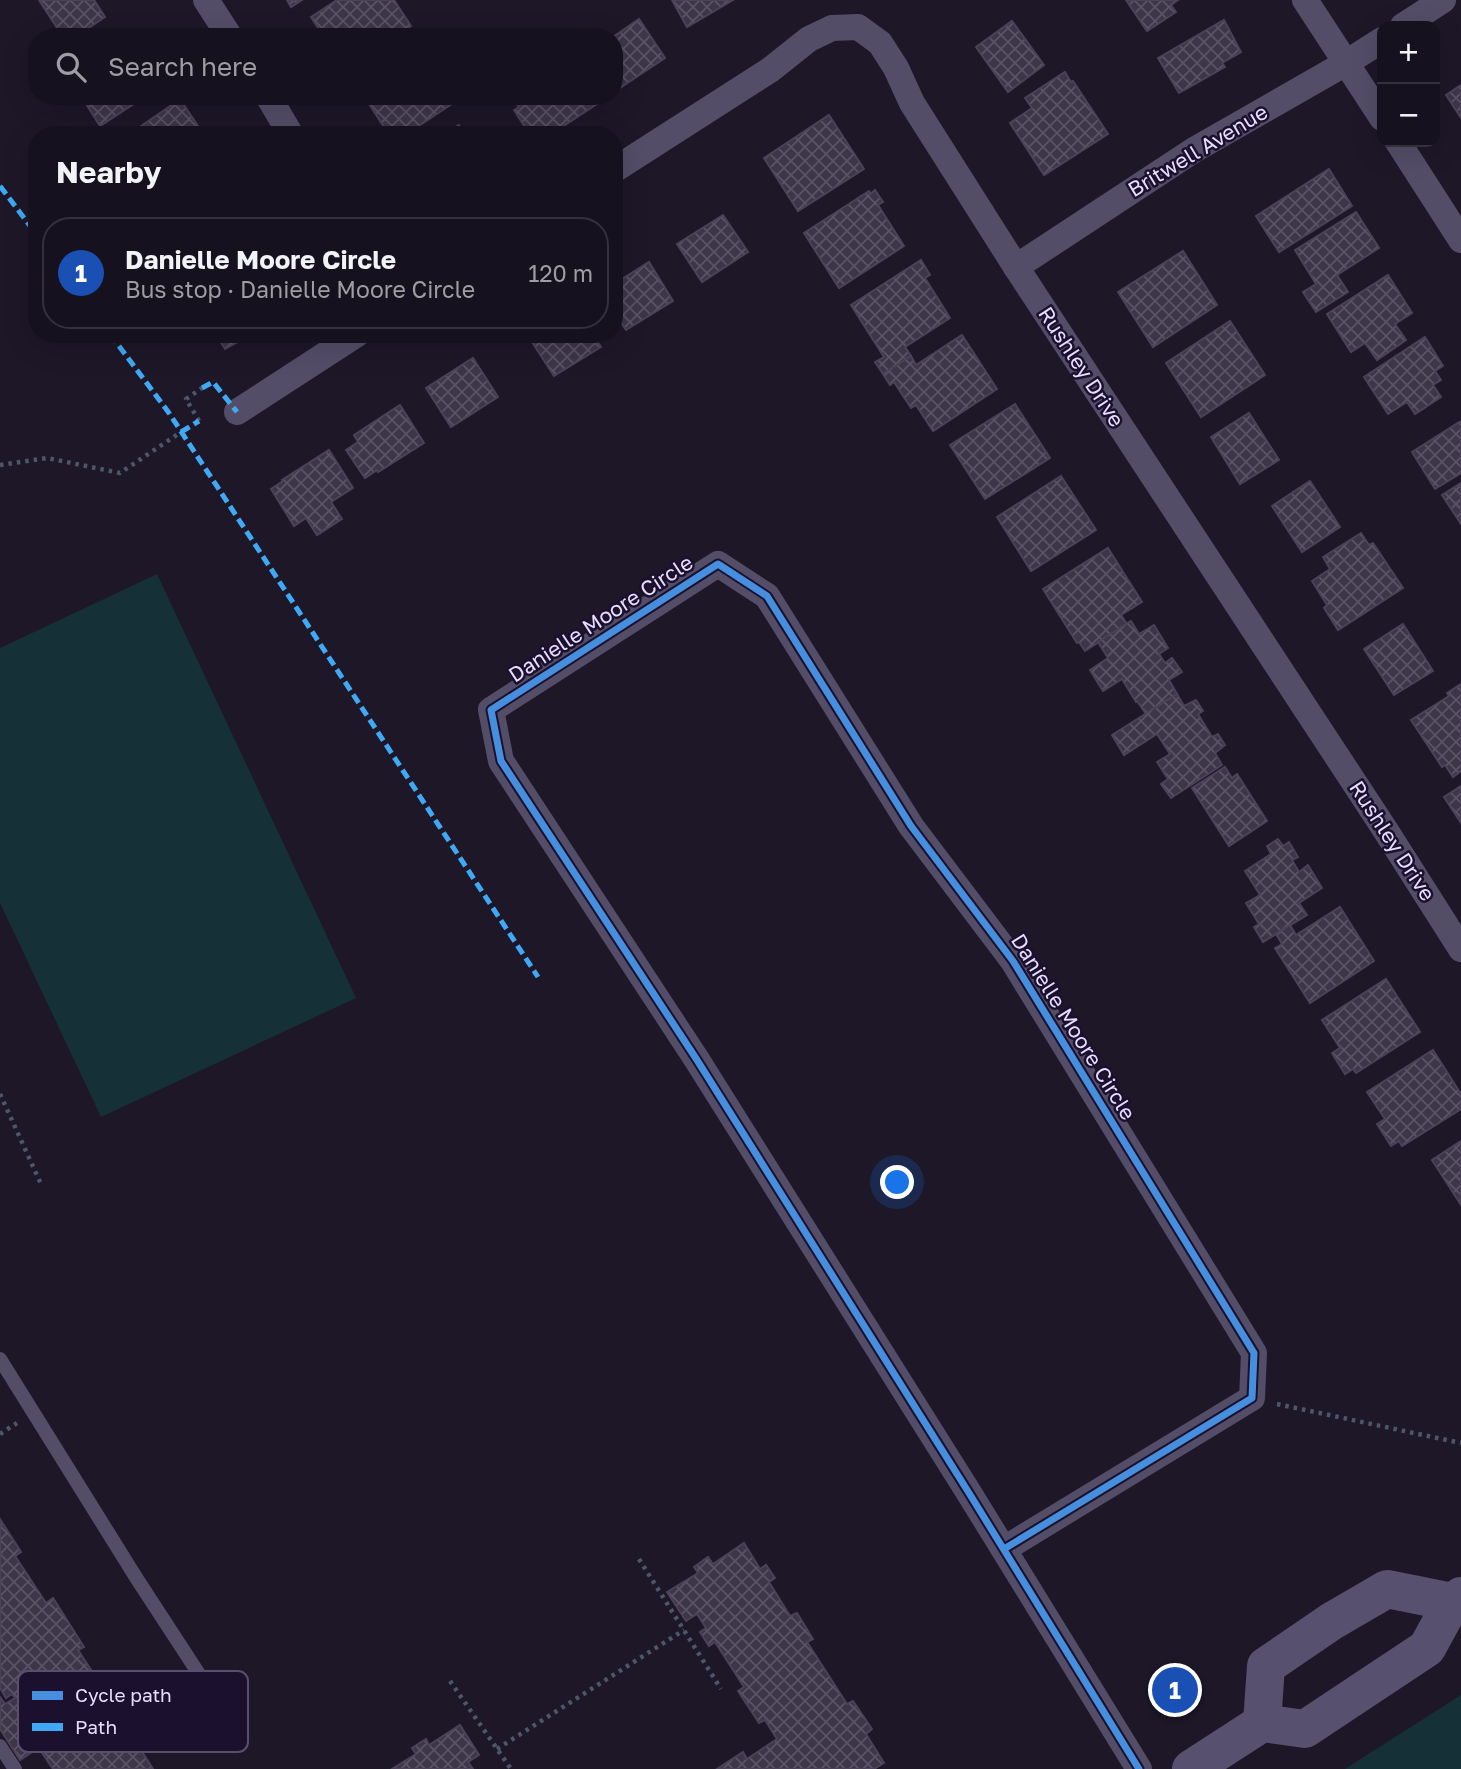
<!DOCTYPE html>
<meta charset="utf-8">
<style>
:root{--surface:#16111e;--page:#1f1a27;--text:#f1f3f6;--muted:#9e9da4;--line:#35313c;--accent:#a098b4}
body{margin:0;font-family:"Golos Text",sans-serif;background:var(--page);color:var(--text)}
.controls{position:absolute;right:21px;top:21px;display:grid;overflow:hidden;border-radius:14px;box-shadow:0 7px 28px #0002}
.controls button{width:63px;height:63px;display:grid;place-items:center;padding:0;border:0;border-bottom:2px solid var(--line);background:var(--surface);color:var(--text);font:35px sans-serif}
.you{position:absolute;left:898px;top:1183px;width:24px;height:24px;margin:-18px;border:5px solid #fff;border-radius:50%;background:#1a73e8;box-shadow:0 0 0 10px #1a73e833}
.badge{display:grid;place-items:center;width:46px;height:46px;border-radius:50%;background:var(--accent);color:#fff;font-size:23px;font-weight:700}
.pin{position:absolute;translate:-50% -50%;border:4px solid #fff;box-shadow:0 2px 7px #0006}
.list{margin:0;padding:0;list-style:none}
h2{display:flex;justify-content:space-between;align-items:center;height:91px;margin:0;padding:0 28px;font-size:30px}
h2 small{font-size:23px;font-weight:400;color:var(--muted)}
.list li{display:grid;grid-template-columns:46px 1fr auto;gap:21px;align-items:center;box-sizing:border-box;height:112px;margin:0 14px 14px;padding:0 14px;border:2px solid var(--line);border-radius:28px}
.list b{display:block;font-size:26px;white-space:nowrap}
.list p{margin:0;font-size:23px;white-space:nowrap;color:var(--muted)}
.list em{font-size:23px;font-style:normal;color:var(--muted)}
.icon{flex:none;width:38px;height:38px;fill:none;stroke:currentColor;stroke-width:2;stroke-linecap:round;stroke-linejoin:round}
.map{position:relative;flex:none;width:1461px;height:1769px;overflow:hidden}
.search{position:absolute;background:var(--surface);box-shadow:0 7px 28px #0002;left:28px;top:28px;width:595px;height:77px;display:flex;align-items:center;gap:18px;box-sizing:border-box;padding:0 24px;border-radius:28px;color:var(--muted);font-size:26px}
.panel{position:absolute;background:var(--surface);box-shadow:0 7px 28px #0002;left:28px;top:126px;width:595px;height:217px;border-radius:28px}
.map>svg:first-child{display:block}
.green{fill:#153036}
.building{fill:url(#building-cross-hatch);stroke:#4b425a;stroke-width:2}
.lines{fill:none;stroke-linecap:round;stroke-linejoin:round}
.path{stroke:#4d5769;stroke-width:4.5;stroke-dasharray:3.5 5;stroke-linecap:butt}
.lane{stroke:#534d68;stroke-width:14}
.street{stroke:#534d68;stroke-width:26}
.secondary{stroke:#57506e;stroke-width:38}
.quiet{stroke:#3fa9f5;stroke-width:5;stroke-dasharray:10 5;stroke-linecap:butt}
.cycleway-casing{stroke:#1b112e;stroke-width:11}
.cycleway{stroke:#468fdf;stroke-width:7}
.labels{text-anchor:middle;stroke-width:5;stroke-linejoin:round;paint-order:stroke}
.street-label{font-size:21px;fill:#e7deff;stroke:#1b112e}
.key{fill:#1b112e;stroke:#584e6d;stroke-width:2}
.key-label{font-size:19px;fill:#e7deff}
</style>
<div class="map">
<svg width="1461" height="1769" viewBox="0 0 1461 1769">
<defs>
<pattern id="building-cross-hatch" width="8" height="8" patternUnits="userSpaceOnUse" patternTransform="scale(1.75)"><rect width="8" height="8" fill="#3d3649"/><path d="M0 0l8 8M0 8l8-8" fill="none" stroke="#595364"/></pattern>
</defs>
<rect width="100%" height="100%" fill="#1d1728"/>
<g class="green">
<path d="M157,574L356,998L101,1117L0,903V648Z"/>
<path d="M1461,1695V1769H1345Z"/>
</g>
<g class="building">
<path d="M39,0H94L105,17L75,37H63Z"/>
<path d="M287,0H302L291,7Z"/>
<path d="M337,0H394L411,26L395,37H324L311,17Z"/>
<path d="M672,0H733L687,27Z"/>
<path d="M1126,0H1178L1171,5L1176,12L1147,31Z"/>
<path d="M639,19L665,58L614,92L613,37Z"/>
<path d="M1224,20L1241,52L1222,63L1225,67L1179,93L1158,58Z"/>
<path d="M1012,21L1044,65L1008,92L976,47Z"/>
<path d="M1065,72L1071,82L1073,81L1108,134L1044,175L1010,123L1032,108L1025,98Z"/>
<path d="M1461,85V118L1446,95Z"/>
<path d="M81,96H146L100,126Z"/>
<path d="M364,96H456L458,100L405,135H389Z"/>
<path d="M511,96H609L550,135H530L514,110L519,107Z"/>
<path d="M176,102L177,105L182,102L198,126L194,129L198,135H128Z"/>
<path d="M829,115L864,169L798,211L764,158Z"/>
<path d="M459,125L465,135H443Z"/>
<path d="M1329,169L1352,206L1279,252L1256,216Z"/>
<path d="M875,190L883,202L878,205L904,246L839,288L804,233L869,191L870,194Z"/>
<path d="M1356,212L1379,248L1337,275L1348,292L1316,312L1303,292L1316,284L1295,250Z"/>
<path d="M723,215L748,252L702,282L677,244Z"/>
<path d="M1183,251L1217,305L1153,347L1118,292Z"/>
<path d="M921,260L930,275L925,278L950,318L905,347L911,356L883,374L875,362L884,357L851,305Z"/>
<path d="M649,262L673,301L626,330L614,312V284Z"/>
<path d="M1388,275L1412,313L1395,324L1406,340L1377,360L1365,343L1351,352L1327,314Z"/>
<path d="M1230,321L1265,375L1201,417L1166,363Z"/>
<path d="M216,334H252L225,349Z"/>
<path d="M536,334H592L601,347L554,376L530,339Z"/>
<path d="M962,335L997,389L933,431L916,405L911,408L894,382L890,385L883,374L911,356L916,365Z"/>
<path d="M1425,337L1443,366L1435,371L1441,380L1433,385L1441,397L1415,414L1407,402L1388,414L1364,377Z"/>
<path d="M473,358L498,397L451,427L426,388Z"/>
<path d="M1015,404L1050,458L985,499L950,445Z"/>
<path d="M400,405L424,443L378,472L377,470L365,478L346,450L358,442L354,435Z"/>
<path d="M1249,413L1279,460L1240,484L1211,437Z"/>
<path d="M1461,421V473L1435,489L1412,452Z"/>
<path d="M329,450L353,488L331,502L342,519L317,535L306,518L294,526L271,489L283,481L282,480Z"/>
<path d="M1061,476L1096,530L1031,571L997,517Z"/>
<path d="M1310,481L1340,527L1302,552L1272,506Z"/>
<path d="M1461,483V524L1442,495Z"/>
<path d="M1361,533L1369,545L1373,543L1403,588L1338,630L1324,608L1327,605L1312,581L1330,569L1323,557Z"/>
<path d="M1108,548L1142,602L1121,615L1127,624L1085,651L1079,642L1077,643L1043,589Z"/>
<path d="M1131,621L1139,634L1154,625L1168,648L1159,654L1165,663L1172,658L1182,672L1169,680L1177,694L1146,714L1137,701L1136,702L1122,679L1103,691L1090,670L1108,658L1098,642Z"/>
<path d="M1403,624L1433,671L1394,695L1364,649Z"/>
<path d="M1461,684V771L1453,777L1445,765L1442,767L1411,720L1449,696L1447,693Z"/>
<path d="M1177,694L1184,706L1196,700L1203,711L1198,714L1212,737L1218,734L1225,745L1215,753L1222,765L1171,798L1161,784L1168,779L1157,762L1170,754L1157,734L1124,755L1112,735Z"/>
<path d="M1225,767L1232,778L1237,774L1267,821L1229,846L1192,788Z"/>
<path d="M1461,786V823L1444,797Z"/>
<path d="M1278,839L1283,846L1289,842L1298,857L1292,860L1299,872L1308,865L1322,888L1299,903L1307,915L1263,942L1254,927L1259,924L1246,903L1260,895L1245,871L1271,854L1267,846Z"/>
<path d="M1340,907L1374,961L1310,1003L1275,948L1282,944L1276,934L1290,925L1296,935Z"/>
<path d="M1386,979L1420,1032L1356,1073L1353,1069L1345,1074L1332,1053L1340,1048L1322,1020Z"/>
<path d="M1433,1050L1461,1094V1109L1402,1146L1399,1141L1391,1146L1377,1124L1385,1119L1367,1092Z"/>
<path d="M1461,1141V1205L1432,1160Z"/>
<path d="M0,1519L21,1552L15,1556L46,1603L53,1598L84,1647L78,1650L109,1697L114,1694L146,1743L139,1747L153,1769H53L36,1744L42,1740L40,1737L30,1744L35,1750L20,1760L0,1729V1697L5,1704L15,1698L12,1694L6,1698L0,1688Z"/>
<path d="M744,1543L760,1569L766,1565L775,1578L769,1582L790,1616L797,1613L813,1639L807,1642L847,1704L853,1701L872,1729L866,1734L884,1763L874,1769H717L743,1752L747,1759L777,1739L765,1720L759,1723L738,1691L744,1687L715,1642L709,1646L700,1632L706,1628L697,1614L686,1621L667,1592L698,1573L694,1567L708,1557L713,1564Z"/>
<path d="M460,1725L479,1755L468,1762L473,1769H392L416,1754L412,1748L426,1739L429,1745Z"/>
</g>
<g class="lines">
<g class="path">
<path d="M199,421L186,399L202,388"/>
<path d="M0,465L47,458L120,473L181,432"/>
<path d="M0,1094L41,1184"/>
<path d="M1277,1404L1461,1443"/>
<path d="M0,1434L17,1423"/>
<path d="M639,1559L721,1689"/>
<path d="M450,1681L511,1769"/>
<path d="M497,1749L684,1630"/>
</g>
<g class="lane">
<path d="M0,1359L137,1579L199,1674"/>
<path d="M0,1746L15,1769"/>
</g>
<g class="street">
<path d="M206,0L230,37"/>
<path d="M1305,0L1382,118"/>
<path d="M1403,26L1443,0"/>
<path d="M268,96L291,135"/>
<path d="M1398,142L1461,240"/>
<path d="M614,170L770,70L809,39L832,28L858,27L880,43L896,68L912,103L1016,267L1386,831L1461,949"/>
<path d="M1016,267L1194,150L1346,63L1382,40"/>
<path d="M237,412L357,334"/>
<path d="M1004,1549L1252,1398L1254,1353L1013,961L911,826L767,596L718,564L491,710L501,761L697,1060L969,1493L1139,1769"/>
</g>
<g class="secondary">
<path d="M1262,1723L1266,1666L1332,1621L1387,1589L1452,1602"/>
<path d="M1191,1769L1262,1723L1305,1729L1427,1648L1452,1602L1461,1596"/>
</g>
<g class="quiet">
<path d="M0,186L37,235"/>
<path d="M110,334L169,413L538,977"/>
<path d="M202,388L213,382L237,412"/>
<path d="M181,432L199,421"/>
</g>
<defs>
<path id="cycleway" d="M1004,1549L1252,1398L1254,1353L1013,961L911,826L767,596L718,564L491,710L501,761L697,1060L969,1493L1139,1769"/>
</defs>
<use href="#cycleway" class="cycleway-casing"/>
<use href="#cycleway" class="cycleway"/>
</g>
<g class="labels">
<g class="street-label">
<text transform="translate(1198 151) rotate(-31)" y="7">Britwell Avenue</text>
<text transform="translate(1081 367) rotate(57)" y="7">Rushley Drive</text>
<text transform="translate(601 619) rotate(-33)" y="7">Danielle Moore Circle</text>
<text transform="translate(1392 841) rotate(57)" y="7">Rushley Drive</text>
<text transform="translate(1073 1027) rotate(58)" y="7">Danielle Moore Circle</text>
</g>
</g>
<rect x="18" y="1671" width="230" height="81" rx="10" class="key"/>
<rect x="32" y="1691" width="31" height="9" fill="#468fdf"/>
<rect x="32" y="1723" width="31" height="8" fill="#3fa9f5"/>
<g class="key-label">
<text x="75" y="1702">Cycle path</text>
<text x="75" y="1734">Path</text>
</g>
</svg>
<div class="controls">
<button>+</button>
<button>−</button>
</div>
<div class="you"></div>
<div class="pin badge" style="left:1175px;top:1690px;background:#1a4fb4">1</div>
<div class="search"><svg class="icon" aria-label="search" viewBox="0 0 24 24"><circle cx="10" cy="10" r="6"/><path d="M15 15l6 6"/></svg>Search here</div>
<section class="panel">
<h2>Nearby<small></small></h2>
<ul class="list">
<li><span class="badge" style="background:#1a4fb4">1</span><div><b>Danielle Moore Circle</b><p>Bus stop · Danielle Moore Circle</p></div><em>120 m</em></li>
</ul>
</section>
</div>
